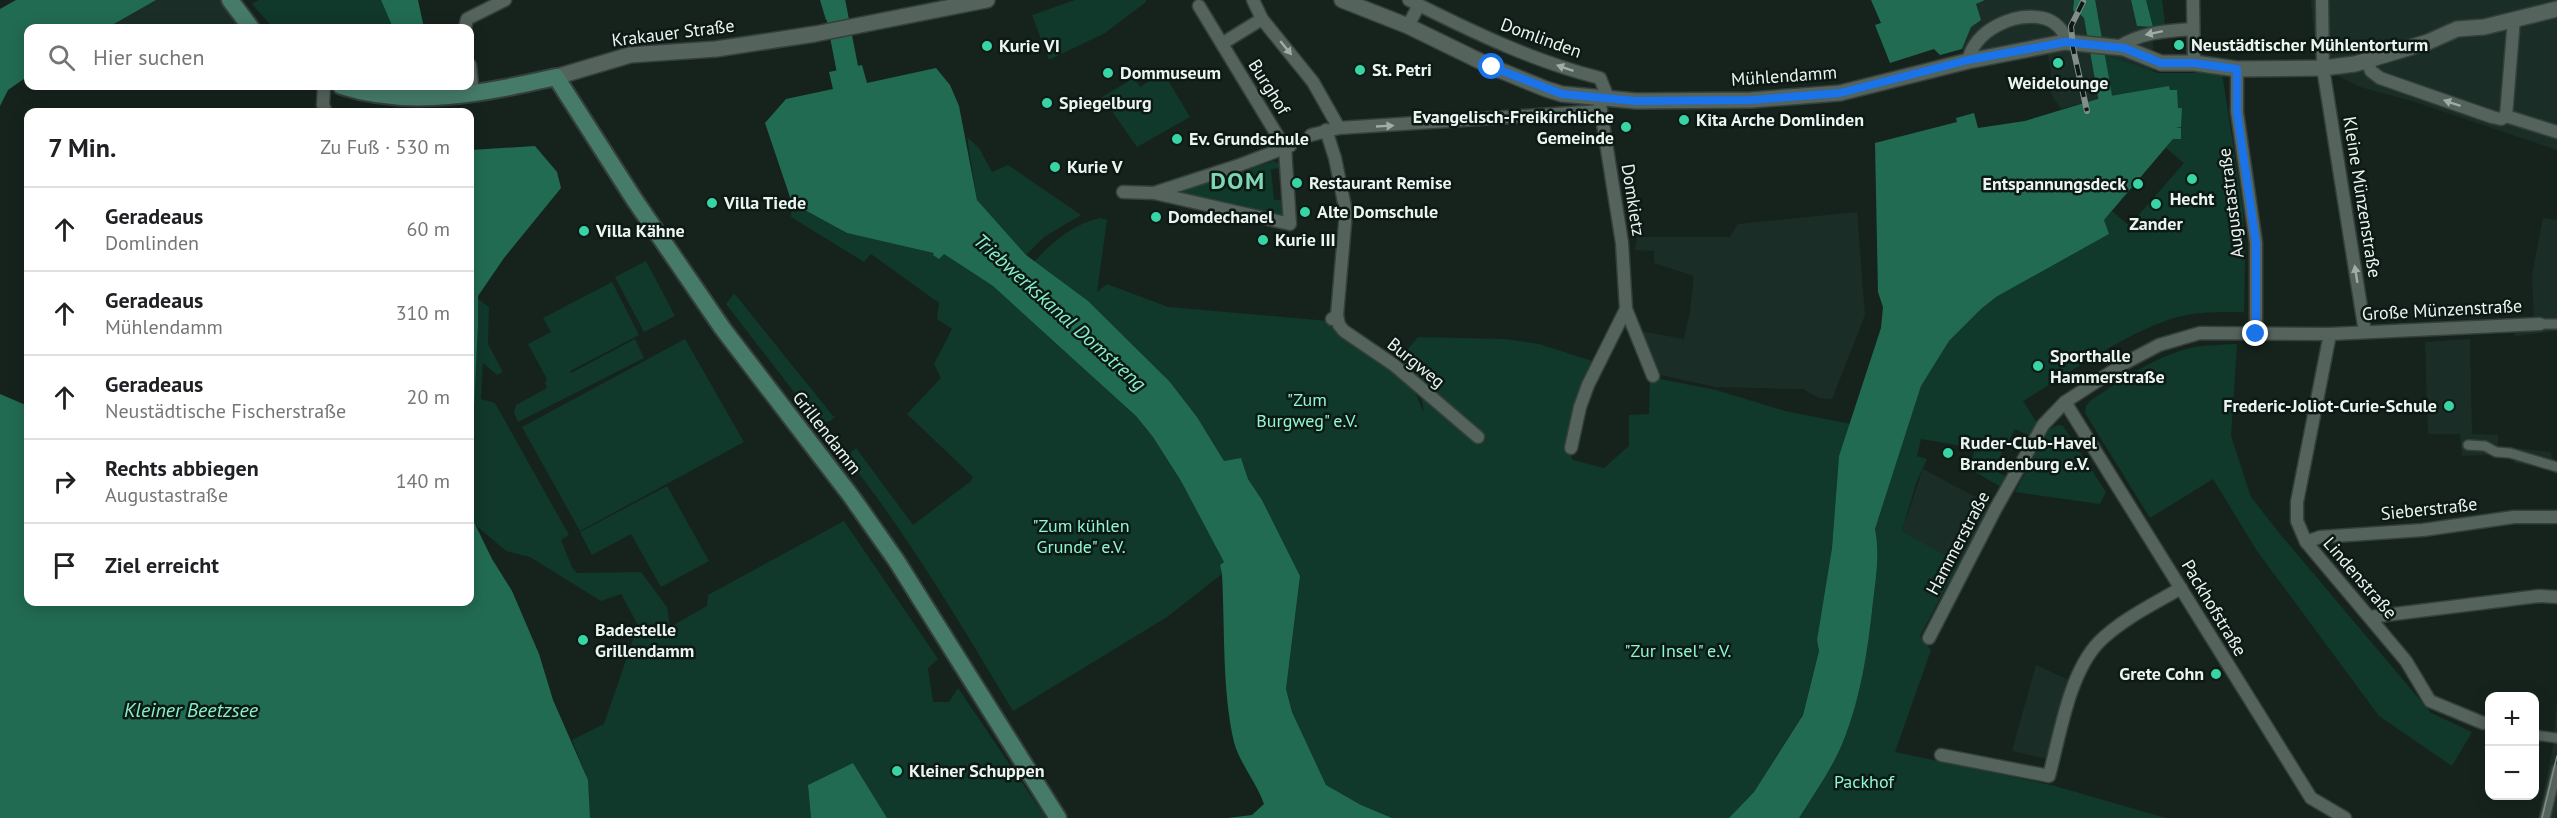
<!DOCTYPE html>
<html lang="de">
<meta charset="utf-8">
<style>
:root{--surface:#fff;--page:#f2f2f2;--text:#202124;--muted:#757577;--line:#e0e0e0}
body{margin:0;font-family:"PT Sans",sans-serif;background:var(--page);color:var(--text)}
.controls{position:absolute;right:18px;bottom:18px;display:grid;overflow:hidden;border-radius:12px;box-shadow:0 3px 15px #0003}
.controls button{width:54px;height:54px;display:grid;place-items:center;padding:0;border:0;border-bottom:2px solid var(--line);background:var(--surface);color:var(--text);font:30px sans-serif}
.stop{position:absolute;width:18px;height:18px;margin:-14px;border:4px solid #1a73e8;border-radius:50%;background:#fff}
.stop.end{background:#1a73e8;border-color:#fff;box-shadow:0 2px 6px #0008}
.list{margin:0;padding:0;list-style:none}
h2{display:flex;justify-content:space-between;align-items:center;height:78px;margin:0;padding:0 24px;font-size:26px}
h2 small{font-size:20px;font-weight:400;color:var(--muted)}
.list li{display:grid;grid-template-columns:39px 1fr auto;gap:18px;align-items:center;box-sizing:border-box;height:84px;padding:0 24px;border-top:2px solid var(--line)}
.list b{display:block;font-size:22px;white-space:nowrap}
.list p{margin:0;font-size:20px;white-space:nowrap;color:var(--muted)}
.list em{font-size:20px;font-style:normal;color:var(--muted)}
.icon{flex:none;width:33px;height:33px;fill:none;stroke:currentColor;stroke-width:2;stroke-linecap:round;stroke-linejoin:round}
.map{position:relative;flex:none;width:2557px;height:818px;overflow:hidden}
.search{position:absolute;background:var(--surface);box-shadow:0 3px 15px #0003;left:24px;top:24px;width:450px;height:66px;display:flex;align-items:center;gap:15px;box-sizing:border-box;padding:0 21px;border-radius:12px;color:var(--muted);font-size:22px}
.panel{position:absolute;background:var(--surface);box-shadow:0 3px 15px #0003;left:24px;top:108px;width:450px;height:498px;border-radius:12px}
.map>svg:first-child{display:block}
.built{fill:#1a2e27}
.green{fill:#10382b}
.water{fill:#226b53}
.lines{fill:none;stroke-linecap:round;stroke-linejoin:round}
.canal{stroke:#226b53;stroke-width:14}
.river{stroke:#226b53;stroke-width:22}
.pedestrian-casing{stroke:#353f3b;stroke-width:12}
.minor-casing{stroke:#353f3b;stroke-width:15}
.tertiary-casing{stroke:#353f3b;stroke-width:18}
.secondary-casing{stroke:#353f3b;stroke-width:20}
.pedestrian{stroke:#54635c;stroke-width:9}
.minor{stroke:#54635c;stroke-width:12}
.tertiary{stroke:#54635c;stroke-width:15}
.secondary{stroke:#467b6a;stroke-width:16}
.tram{stroke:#838e89;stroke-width:1.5}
.rail-casing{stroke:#838e89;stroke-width:6}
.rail{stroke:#0c1914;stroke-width:4;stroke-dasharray:11;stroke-linecap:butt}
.oneway{fill:#a0aca6}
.route{stroke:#1a73e8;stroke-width:8}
.poi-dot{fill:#39d4a5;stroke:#0c1914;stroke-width:2}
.labels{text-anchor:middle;stroke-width:5;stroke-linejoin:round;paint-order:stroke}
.street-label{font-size:18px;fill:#ecf4f0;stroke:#0c1914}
.poi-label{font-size:18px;font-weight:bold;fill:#ecf4f0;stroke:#0c1914;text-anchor:start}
.park-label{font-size:18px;fill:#90f7d0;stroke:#0c1914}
.water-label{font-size:20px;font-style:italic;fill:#88f0c9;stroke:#0c1914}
.district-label{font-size:24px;font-weight:bold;letter-spacing:1.5px;fill:#7dd7b5;stroke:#0c1914}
</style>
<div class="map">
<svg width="2557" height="818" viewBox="0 0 2557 818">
<rect width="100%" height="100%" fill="#16231d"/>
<g class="built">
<path d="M156,0H219L240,24L232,28H107Z"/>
<path d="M1985,0H2074L2073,10L2077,14L2078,12L2081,13L2089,24L2099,20L2094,0H2131L2137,26L2153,27V89L2104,97L2061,109L2051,94V71L2046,44L1968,61L1962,49L1971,27L1975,4Z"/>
<path d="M2311,0H2557V150L2412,101L2360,87L2323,68L2311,50L2315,46Z"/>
<path d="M1857,212L1865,315L1832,399L1819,398L1803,389L1716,387L1661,375L1640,331L1684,339L1690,312L1694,276L1654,263V251L1635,250L1637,237H1730L1738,224Z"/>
<path d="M2543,218L2557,220V331L2515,336L2513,325L2534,324L2532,275Z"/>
<path d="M2470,339L2472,434L2498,435V446L2551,452L2552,458L2557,461L2556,475L2553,469L2514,463V459L2488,455L2462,456L2460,434H2428L2425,342Z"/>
<path d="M1923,469L1996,508L1965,567L1902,531Z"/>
<path d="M2036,665L2069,680L2047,759L2012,751Z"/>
<path d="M2557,702V812L2555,818H2538L2553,747Z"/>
</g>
<g class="green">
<path d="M259,0H381L393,28H273L252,4Z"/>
<path d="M1075,0H1146V2L1105,33L1049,60L1032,15Z"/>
<path d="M2146,0H2162L2165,24L2153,27Z"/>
<path d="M2105,55L2158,73H2222L2243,209L2245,256L2244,312C2221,312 2197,311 2174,318C2124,334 2069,373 2023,401L2037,423L2030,436L2015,429L1993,470L2007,477L2001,487L1970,469L1975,448L1921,439L1917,456L1927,459L1916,483L1902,531L1959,563L1920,636L1931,650L1895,752L2055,786L2166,818H1799C1814,794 1832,769 1843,742C1861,698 1868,649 1873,603C1876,578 1880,554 1875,529L1921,386L1949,341L1981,309L1996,297L2109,234L2104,220L2112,211L2129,226L2184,163L2166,148L2173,139H2181L2174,127H2181V108H2178L2169,87L2110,96Z"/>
<path d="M1163,72L1190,117L1137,147L1102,97L1134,78L1140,87Z"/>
<path d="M967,137L979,148L992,172L1008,165L1081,215L1044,237L1026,255L977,200Z"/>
<path d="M1274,161L1280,164L1282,168L1271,169L1274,200H1284L1285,216L1282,219L1248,211L1249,207L1236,204L1234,209L1204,202V198L1191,195L1190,199L1182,194L1184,190Z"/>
<path d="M792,203L847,233L944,254L993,286L1093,375L1136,416L1153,437L1181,481L1224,562L1220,565L1222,574L1167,617L1013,711C961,625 909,536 846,457L856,448L913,525L971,481L973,477L907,414L941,378L934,364L952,329L937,319L939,303L871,254L864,262L791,217Z"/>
<path d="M1100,218L1107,220L1097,292L1107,284L1168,307L1329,321C1351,346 1395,363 1412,386C1417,394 1419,404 1424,412L1418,381L1396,363L1418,337L1505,339L1539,344L1592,361L1573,405L1566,446L1573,460L1604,468L1629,446V415L1649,414L1650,377L1716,390L1785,411L1851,424L1839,456L1832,548L1817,640L1819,651L1803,714L1754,792L1729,818H1392L1361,805L1326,785L1292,712L1286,689L1300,576L1262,500L1248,479L1241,458L1224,461L1197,417L1170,382L1034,262C1052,242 1073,224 1100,218Z"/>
<path d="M646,261L675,316L644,332L615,277Z"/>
<path d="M612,282L639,335L570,371L571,373L635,339L644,358L518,422L514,413L516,405L547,388L545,383L547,379L528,344L551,332L543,318Z"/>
<path d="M734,293L833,416H836L830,421L818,423L726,304Z"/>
<path d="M477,298L489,307L488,344L503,372L497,375L483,363L481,399L495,403L569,535L561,540L572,567L577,573L641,572L667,607L670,627L707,606L708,595L844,521L938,659L928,668L933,702H949L958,688L1046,818H887L853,763L808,785L811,818H590L588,780L572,740L604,724L638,625L621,594L601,601L530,557L506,551L473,523L470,514V492L478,325Z"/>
<path d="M685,339L744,442L580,531L522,427Z"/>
<path d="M2237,344L2231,436L2251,497L2280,534L2431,713L2472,732L2452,766L2379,716L2257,551L2213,479L2150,518L2085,413L2086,406L2090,401C2123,379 2155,356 2194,347C2208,345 2223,345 2237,344Z"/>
<path d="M2058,425L2063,426L2106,492L2100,504L2015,492L2048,430Z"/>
<path d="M667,486L709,561L661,587L631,534L592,555L580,532Z"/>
</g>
<g class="water">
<path d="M16,0H156L107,28H28V76L8,90L0,106V9Z"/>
<path d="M381,0H418L424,28H393Z"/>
<path d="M820,0H843L845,17L826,20Z"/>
<path d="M1871,0H1985L1976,4L1981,20L1971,27L1962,49L1940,55L1934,49L1890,63L1875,25L1881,23Z"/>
<path d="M2074,0H2094L2100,30L2088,29L2086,25L2089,23L2078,12L2077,15L2073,10Z"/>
<path d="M2131,0H2146L2153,27L2137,26Z"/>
<path d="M862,65L867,83L936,68L950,85L959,106L977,200L1026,255L1088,301L1170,382L1197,417L1224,461L1241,458L1248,479L1262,500L1300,576L1286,689L1292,712L1326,785L1361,805L1392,818H1228L1252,815L1264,804C1257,783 1239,762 1234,742C1222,690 1225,628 1222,574L1220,565L1224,562L1181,481L1153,437L1136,416L993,286L944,254L939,259L933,255L934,253L847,233L792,203L765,123L786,99L833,89L829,72Z"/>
<path d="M2169,86L2170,90H2177L2178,108H2182L2181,127L2175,128H2181V139H2173L2104,220L2109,234L1996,297L1981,309L1949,341L1921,386L1875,529C1880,554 1876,577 1873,602C1868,649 1861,698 1843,742C1832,769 1814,794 1799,818H1729L1754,792L1803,715L1819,651L1817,640L1832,548L1839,456L1881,328L1883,307L1878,292L1875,143L1957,122L1956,118L1974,113L1978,128L2025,121L2104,97Z"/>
<path d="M535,146L557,172L561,188L504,258L478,296V325L470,492V150Z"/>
<path d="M0,394L28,406V602H470V514L492,559L512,591L539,654L553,700L588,780L590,818H0Z"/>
<path d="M853,763L887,818H811L808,785Z"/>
</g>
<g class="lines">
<path class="canal" d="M2088,0L2108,113"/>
<path class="river" d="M834,0L853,98"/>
<defs>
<g id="pedestrian">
<path d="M2540,324H2557"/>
<path d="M2468,445L2485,446L2496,452L2510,453L2557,467"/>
<path d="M2534,735L2557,738"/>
<path d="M2545,818L2557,769"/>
</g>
<g id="minor">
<path d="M1253,0L1262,19L1313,82L1339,128"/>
<path d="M2193,0L2194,63"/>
<path d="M2322,0L2323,68L2365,332"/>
<path d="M1419,5C1477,34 1536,62 1600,78L1608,98"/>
<path d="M1408,26L1419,5L1409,0"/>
<path d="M465,28L467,19L505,0"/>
<path d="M1223,43L1262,19"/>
<path d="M2118,47C2142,32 2166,31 2193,29"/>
<path d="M1968,61C1975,30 2013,12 2043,18C2057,21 2063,32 2070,43"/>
<path d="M2367,61L2371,71L2380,78L2492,117L2501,119L2506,116L2557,132"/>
<path d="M470,65L473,94"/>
<path d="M2237,69V112L2256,243V334"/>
<path d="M324,86L323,105L326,112"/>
<path d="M1600,105L1622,243L1626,309L1653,376"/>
<path d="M2506,116L2514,19"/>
<path d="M1326,130L1335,158L1346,212L1337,315L1332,319"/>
<path d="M1311,135L1339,128L1601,111"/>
<path d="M1123,192L1154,193L1237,166L1290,146"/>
<path d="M1154,193L1290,224L1285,148L1199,6"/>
<path d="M1337,315L1339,325L1344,331L1394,365L1478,437"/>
<path d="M2330,334L2297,502V521L2306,542L2406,661L2430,701L2483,723"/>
<path d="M2065,402L2311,798L2345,818"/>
<path d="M1571,448L1580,407L1588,385L1626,309"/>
<path d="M2306,542L2320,537L2423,530L2514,517H2557"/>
<path d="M2370,617L2539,596L2557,597"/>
<path d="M1929,638L1996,508L2043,425L2065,402L2125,363L2159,345L2200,333L2330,334L2540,324"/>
<path d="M1941,755L2049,776C2060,735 2069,673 2099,642C2122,619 2154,604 2181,588"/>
</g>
<g id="tertiary">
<path d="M1342,0L1408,26L1492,67L1546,89L1562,94L1636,101L1751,100L1840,93L1968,61L2065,42L2124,48L2161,63H2194L2237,69L2323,68L2355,64L2428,42L2457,29L2484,27L2557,9"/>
<path d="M556,77L630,55L716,49L815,34L987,0"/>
</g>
<g id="secondary">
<path d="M230,0L251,28"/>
<path d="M341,86C412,109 484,93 556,77L634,199L723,329L851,496L896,560L1058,818"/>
</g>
</defs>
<use href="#pedestrian" class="pedestrian-casing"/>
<use href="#minor" class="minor-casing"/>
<use href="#tertiary" class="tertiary-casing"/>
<use href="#secondary" class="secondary-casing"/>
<use href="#pedestrian" class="pedestrian"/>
<use href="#minor" class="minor"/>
<use href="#tertiary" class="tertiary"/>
<use href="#secondary" class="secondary"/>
<path class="tram" d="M2542,818L2557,756"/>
<defs>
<path id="rail" d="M2083,2L2071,26L2073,48L2087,111"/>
</defs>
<use href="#rail" class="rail-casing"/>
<use href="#rail" class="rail"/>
</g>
<defs><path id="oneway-solid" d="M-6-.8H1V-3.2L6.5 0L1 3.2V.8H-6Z" transform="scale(1.5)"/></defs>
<g class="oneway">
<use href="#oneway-solid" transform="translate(2154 33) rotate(168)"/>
<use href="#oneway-solid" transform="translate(1286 48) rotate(51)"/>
<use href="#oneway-solid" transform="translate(1565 68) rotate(-161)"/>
<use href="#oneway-solid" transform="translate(2452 103) rotate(-161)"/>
<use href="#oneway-solid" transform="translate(1385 126) rotate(-3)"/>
<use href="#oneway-solid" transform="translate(2356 274) rotate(-99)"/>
</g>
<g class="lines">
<path class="route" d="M1492,67L1562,94L1636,101L1751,100L1840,93L1968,60L2066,42L2124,48L2161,63H2194L2237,69V112L2256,243V334"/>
</g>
<g class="poi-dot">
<circle cx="2179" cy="45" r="6"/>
<circle cx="987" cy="46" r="6"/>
<circle cx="2058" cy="63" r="6"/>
<circle cx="1360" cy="70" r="6"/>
<circle cx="1108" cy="73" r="6"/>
<circle cx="1047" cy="103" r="6"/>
<circle cx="1684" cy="120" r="6"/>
<circle cx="1626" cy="127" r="6"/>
<circle cx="1177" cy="139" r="6"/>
<circle cx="1055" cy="167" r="6"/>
<circle cx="2192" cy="179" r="6"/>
<circle cx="1297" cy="183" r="6"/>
<circle cx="2138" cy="184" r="6"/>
<circle cx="712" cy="203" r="6"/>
<circle cx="2156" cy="204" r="6"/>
<circle cx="1305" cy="212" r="6"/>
<circle cx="1156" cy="217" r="6"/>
<circle cx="584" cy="231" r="6"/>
<circle cx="1263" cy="240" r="6"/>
<circle cx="2038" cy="366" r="6"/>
<circle cx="2449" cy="406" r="6"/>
<circle cx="1948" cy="453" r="6"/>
<circle cx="583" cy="640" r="6"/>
<circle cx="2216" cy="674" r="6"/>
<circle cx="897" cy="771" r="6"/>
</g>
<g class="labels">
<g class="street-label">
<text transform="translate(673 33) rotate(-7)" y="6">Krakauer Straße</text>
<text transform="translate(1541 38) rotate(20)" y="6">Domlinden</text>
<text transform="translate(1784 76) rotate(-4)" y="6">Mühlendamm</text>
<text transform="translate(1269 87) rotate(58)" y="6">Burghof</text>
<text transform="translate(2362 197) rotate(81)" y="6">Kleine Münzenstraße</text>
<text transform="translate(1633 200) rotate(81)" y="6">Domkietz</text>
<text transform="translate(2231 203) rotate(-97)" y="6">Augustastraße</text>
<text transform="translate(2442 310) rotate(-3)" y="6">Große Münzenstraße</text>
<text transform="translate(1416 363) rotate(39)" y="6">Burgweg</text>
<text transform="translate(827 433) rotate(52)" y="6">Grillendamm</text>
<text transform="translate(2429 509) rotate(-6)" y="6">Sieberstraße</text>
<text transform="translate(1958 543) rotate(-62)" y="6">Hammerstraße</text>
<text transform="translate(2360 578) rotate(49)" y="6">Lindenstraße</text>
<text transform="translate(2214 608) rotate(59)" y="6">Packhofstraße</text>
</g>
<g class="poi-label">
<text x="2191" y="51">Neustädtischer Mühlentorturm</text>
<text x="999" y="52">Kurie VI</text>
<text x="1372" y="76">St. Petri</text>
<text x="1120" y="79">Dommuseum</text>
<text x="2058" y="89" text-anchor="middle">Weidelounge</text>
<text x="1059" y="109">Spiegelburg</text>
<text x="1614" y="123" text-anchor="end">Evangelisch-Freikirchliche<tspan x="1614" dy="21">Gemeinde</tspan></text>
<text x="1696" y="126">Kita Arche Domlinden</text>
<text x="1189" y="145">Ev. Grundschule</text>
<text x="1067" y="173">Kurie V</text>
<text x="1309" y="189">Restaurant Remise</text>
<text x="2126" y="190" text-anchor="end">Entspannungsdeck</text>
<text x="2192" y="205" text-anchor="middle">Hecht</text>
<text x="724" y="209">Villa Tiede</text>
<text x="1317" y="218">Alte Domschule</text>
<text x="1168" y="223">Domdechanel</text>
<text x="2156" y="230" text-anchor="middle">Zander</text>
<text x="596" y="237">Villa Kähne</text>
<text x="1275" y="246">Kurie III</text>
<text x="2050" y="362">Sporthalle<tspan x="2050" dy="21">Hammerstraße</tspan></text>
<text x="2437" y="412" text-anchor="end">Frederic-Joliot-Curie-Schule</text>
<text x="1960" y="449">Ruder-Club-Havel<tspan x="1960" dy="21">Brandenburg e.V.</tspan></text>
<text x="595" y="636">Badestelle<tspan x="595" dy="21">Grillendamm</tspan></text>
<text x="2204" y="680" text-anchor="end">Grete Cohn</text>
<text x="909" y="777">Kleiner Schuppen</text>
</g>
<g class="park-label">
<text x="1307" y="406">"Zum<tspan x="1307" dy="21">Burgweg" e.V.</tspan></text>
<text x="1081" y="532">"Zum kühlen<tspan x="1081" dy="21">Grunde" e.V.</tspan></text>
<text x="1678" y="657">"Zur Insel" e.V.</text>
<text x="1864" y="788">Packhof</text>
</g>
<g class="water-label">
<text transform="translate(1060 312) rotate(42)" y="7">Triebwerkskanal Domstreng</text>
<text x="191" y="717">Kleiner Beetzsee</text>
</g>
<g class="district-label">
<text x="1238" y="189">DOM</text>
</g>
</g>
</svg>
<div class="controls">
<button>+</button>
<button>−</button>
</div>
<div class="stop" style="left:1492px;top:67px"></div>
<div class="stop end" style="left:2256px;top:334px"></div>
<div class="search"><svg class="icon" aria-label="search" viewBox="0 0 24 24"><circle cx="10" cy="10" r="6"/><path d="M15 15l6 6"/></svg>Hier suchen</div>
<section class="panel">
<h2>7 Min.<small>Zu Fuß · 530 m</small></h2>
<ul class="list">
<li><svg class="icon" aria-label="ahead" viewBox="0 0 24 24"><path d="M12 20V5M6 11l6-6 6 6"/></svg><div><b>Geradeaus</b><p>Domlinden</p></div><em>60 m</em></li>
<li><svg class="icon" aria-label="ahead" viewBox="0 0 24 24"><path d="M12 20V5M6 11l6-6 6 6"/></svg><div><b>Geradeaus</b><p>Mühlendamm</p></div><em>310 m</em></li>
<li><svg class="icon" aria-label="ahead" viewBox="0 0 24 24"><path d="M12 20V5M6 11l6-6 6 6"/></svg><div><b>Geradeaus</b><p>Neustädtische Fischerstraße</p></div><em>20 m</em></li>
<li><svg class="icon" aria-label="right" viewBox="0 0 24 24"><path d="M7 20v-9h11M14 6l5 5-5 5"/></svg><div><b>Rechts abbiegen</b><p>Augustastraße</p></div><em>140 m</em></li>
<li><svg class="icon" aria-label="arrive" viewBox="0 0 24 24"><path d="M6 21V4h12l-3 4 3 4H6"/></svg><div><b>Ziel erreicht</b></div></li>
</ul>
</section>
</div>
